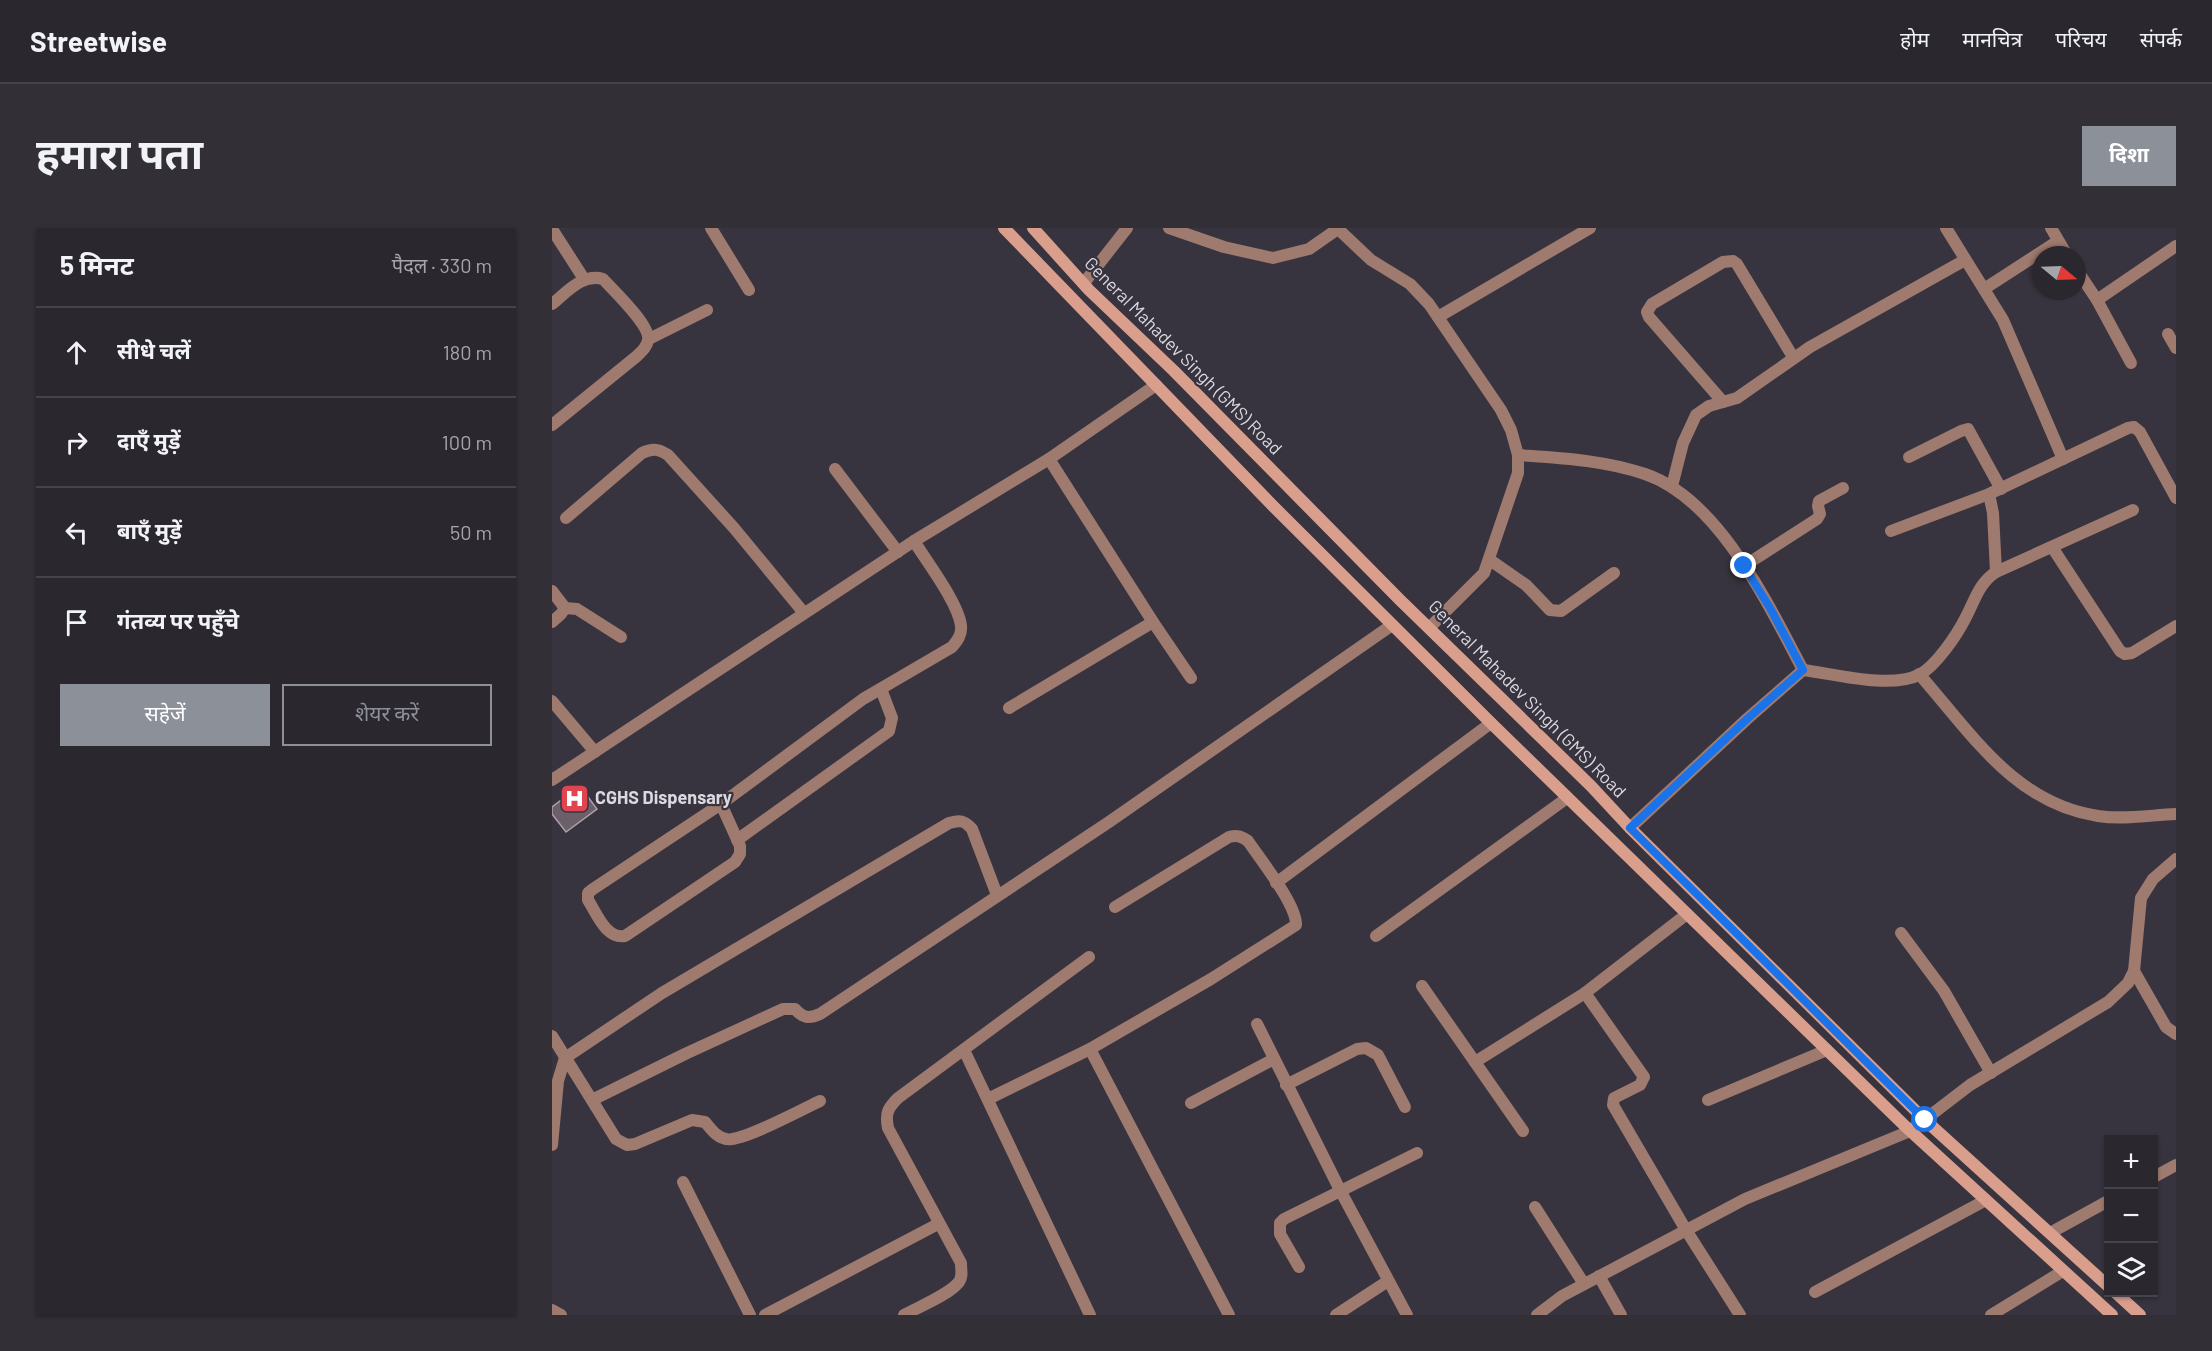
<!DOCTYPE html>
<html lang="hi">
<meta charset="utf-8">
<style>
:root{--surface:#2a272f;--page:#322f37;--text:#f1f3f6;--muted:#a5a5aa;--line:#46444b;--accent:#8c9099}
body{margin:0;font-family:Barlow,"Noto Sans Devanagari",sans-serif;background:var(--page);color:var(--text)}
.controls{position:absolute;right:18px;bottom:18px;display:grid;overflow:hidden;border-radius:0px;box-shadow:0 2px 4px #0004}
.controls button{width:54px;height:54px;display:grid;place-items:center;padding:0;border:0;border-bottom:2px solid var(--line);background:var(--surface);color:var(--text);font:30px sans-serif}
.compass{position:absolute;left:1480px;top:18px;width:54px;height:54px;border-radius:50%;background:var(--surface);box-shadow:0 2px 4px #0004;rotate:109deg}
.stop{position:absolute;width:18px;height:18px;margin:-14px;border:4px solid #1a73e8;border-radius:50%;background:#fff}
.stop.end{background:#1a73e8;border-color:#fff;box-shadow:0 2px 6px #0008}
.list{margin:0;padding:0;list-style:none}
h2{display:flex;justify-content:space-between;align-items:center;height:78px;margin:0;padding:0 24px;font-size:26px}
h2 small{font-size:20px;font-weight:400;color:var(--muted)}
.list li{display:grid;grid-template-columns:39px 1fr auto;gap:18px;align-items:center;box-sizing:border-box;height:90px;padding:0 24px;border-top:2px solid var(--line)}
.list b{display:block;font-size:22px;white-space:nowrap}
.list em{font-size:20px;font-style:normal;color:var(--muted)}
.actions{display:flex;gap:12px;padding:18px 24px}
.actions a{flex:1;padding:14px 0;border:2px solid var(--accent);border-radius:0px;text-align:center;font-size:21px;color:var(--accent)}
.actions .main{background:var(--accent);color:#fff}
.icon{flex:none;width:33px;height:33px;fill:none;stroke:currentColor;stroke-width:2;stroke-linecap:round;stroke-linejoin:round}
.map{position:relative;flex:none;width:1624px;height:1087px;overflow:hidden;border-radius:0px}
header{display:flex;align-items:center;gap:36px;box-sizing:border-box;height:84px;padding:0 30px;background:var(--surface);border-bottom:2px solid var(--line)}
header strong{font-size:28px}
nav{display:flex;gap:33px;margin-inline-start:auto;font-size:21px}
.intro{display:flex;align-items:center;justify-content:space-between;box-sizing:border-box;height:144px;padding:0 36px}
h1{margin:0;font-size:42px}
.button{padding:15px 27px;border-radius:0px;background:var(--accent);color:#fff;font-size:21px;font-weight:700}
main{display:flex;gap:36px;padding:0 36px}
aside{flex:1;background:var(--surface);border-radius:0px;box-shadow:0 2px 4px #0004}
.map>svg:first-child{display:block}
.building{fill:#6b6069;stroke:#aca0aa;stroke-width:1.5}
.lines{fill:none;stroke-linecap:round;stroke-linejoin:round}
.street{stroke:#9f7a6e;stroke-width:12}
.secondary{stroke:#da9f8c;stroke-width:12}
.route{stroke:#1a73e8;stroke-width:8}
.labels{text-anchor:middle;stroke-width:4.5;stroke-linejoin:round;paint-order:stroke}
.street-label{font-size:18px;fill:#dbd9e0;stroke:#38343f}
.poi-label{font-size:18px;font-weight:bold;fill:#dbd9e0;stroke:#38343f;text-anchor:start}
</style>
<header>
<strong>Streetwise</strong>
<nav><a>होम</a><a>मानचित्र</a><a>परिचय</a><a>संपर्क</a></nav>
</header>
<div class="intro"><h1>हमारा पता</h1><a class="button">दिशा</a></div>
<main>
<aside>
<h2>5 मिनट<small>पैदल · 330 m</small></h2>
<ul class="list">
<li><svg class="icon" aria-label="ahead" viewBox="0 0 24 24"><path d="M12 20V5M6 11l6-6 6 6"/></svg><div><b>सीधे चलें</b></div><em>180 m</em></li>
<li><svg class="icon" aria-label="right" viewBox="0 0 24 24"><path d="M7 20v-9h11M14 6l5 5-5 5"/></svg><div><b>दाएँ मुड़ें</b></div><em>100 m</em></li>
<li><svg class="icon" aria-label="left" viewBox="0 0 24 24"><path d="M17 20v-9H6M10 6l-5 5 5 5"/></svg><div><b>बाएँ मुड़ें</b></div><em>50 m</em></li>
<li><svg class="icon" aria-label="arrive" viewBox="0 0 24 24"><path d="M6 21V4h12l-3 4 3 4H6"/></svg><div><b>गंतव्य पर पहुँचे</b></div></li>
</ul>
<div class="actions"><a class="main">सहेजें</a><a>शेयर करें</a></div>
</aside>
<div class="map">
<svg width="1624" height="1087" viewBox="0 0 1624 1087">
<rect width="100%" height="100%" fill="#38343f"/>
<path class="building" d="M28,558L45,581L14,604L0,586V579Z"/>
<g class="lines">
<g class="street">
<path d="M159,0L197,62"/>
<path d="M617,0L672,19L721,30L757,21L787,0"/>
<path d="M785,0L819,32L858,56L877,76L949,182L959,202L966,227V245L932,345L878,399"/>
<path d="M1394,0L1451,92L1511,231"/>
<path d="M1499,0L1515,27"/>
<path d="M0,1L32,51"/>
<path d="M1525,42L1545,72L1624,18"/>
<path d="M532,55L575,0"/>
<path d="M1432,61L1506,13"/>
<path d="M1545,72L1579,135"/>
<path d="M0,76C15,64 31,45 51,51C62,63 99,98 96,112C95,119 90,123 85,128L0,197"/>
<path d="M886,89L1038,0"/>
<path d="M1616,106L1624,120"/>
<path d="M97,111L155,82"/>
<path d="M1171,174L1097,89L1095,84L1100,76L1171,34L1181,33L1185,36L1241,129"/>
<path d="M966,227C1008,230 1052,232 1093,246C1167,271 1216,376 1251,442"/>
<path d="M1357,229L1409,203L1416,201L1449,261"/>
<path d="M497,231L601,394L639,450"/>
<path d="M283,241L346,324"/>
<path d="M1120,258L1131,215L1144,187L1157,178L1185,170L1258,119L1413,32"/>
<path d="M14,290L90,225C101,220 107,221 116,227L182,300L252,385"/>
<path d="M1339,303L1437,266L1576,200L1582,199L1588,204L1624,270"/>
<path d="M1500,319L1568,423L1573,426L1580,425L1624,398"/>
<path d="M938,332L974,357L998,382L1009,383L1062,345"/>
<path d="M1192,338L1265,291L1268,286L1266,278L1267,273L1291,260"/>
<path d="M1444,344L1581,282"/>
<path d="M0,363L13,380L9,386L0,394"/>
<path d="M13,380L25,381L69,409"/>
<path d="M1367,446C1419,505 1463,576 1546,588C1571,592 1599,587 1624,586"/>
<path d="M0,473L43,524"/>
<path d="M457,480L601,394"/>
<path d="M0,552L362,313L497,231L604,157"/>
<path d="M169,576L188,618V626L183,634L73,708C54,711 45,686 36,672V665L41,661L169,576L311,471L400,419C405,413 410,407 409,398C407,376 375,334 362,313"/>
<path d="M1078,600L1195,491L1251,442C1283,446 1337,461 1367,447C1384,438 1405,407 1414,389C1423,372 1427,355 1444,344L1441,285L1437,266"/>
<path d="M185,612L337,503L340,490L329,461"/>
<path d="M724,655L939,495"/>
<path d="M1349,705L1392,763L1439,845"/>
<path d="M824,708L1015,570"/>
<path d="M1582,743L1614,799L1624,806"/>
<path d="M870,758L971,903"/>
<path d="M1033,765L1092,849L1088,857L1062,870L1061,877L1134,1002L1188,1087"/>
<path d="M705,796L788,962L855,1087"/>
<path d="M0,808L64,911L75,917L83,916L140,892L153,894C159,901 164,909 174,911C188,915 251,881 268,873"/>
<path d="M538,821L677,1087"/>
<path d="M412,822L538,1087"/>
<path d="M923,834L1033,765L1135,686"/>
<path d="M734,857L805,821L814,820L826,827L853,879"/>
<path d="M436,871L538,821L659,751L744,697C745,677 708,631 696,613C689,608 685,607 677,609L563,679"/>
<path d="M40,872L133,826L231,781H243C251,790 257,791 268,786L557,594L840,397"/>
<path d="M1156,872L1275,822"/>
<path d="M639,875L722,831"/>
<path d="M0,917L6,853L13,830L110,765L397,595C408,592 412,592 420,601L445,667"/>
<path d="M1602,949L1624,937"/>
<path d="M131,954L198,1087"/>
<path d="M983,979L1032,1056"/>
<path d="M1498,1005L1556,973"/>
<path d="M747,1039L728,1006V995L732,991L865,925"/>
<path d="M1047,1048L1069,1087"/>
<path d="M1263,1064L1434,972"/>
<path d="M0,1082L9,1087"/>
<path d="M213,1087L386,996"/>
<path d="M352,1087C366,1079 397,1067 407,1054C411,1049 409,1042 409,1035L336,900C333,885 336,880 346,870L537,729"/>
<path d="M784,1087L836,1053"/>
<path d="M985,1087L1010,1068L1193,971L1358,903L1418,857L1556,774L1576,755L1582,743L1589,670L1601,651L1624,631"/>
<path d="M1439,1087L1511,1043"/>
</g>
<g class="secondary">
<path d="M452,0L721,278L939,495L1353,898L1560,1087"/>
<path d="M481,0L537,62L622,143L848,372L1039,558L1078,600L1373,892L1556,1058"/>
<path d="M1563,1064L1588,1087"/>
</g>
</g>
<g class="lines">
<path class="route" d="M1192,338L1218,380L1251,442L1195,491L1078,600L1373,892"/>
</g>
<defs>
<symbol id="hospital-square" viewBox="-11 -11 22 22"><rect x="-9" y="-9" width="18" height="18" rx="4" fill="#e0444e" stroke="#38343f"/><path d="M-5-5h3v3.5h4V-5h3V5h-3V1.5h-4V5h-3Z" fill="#fff"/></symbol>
</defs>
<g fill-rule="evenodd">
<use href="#hospital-square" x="6" y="554" width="33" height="33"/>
</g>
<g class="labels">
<g class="street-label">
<text transform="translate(631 128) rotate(45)" y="6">General Mahadev Singh (GMS) Road</text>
<text transform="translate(975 471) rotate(45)" y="6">General Mahadev Singh (GMS) Road</text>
</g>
<g class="poi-label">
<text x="43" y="576">CGHS Dispensary</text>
</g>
</g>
</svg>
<div class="controls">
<button>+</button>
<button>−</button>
<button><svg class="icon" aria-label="layers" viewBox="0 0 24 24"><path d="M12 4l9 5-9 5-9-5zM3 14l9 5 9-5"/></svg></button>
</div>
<svg class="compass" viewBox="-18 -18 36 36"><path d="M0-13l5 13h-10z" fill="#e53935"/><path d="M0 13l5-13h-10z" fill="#a5a5aa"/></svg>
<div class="stop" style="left:1373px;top:892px"></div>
<div class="stop end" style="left:1192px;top:338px"></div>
</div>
</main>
